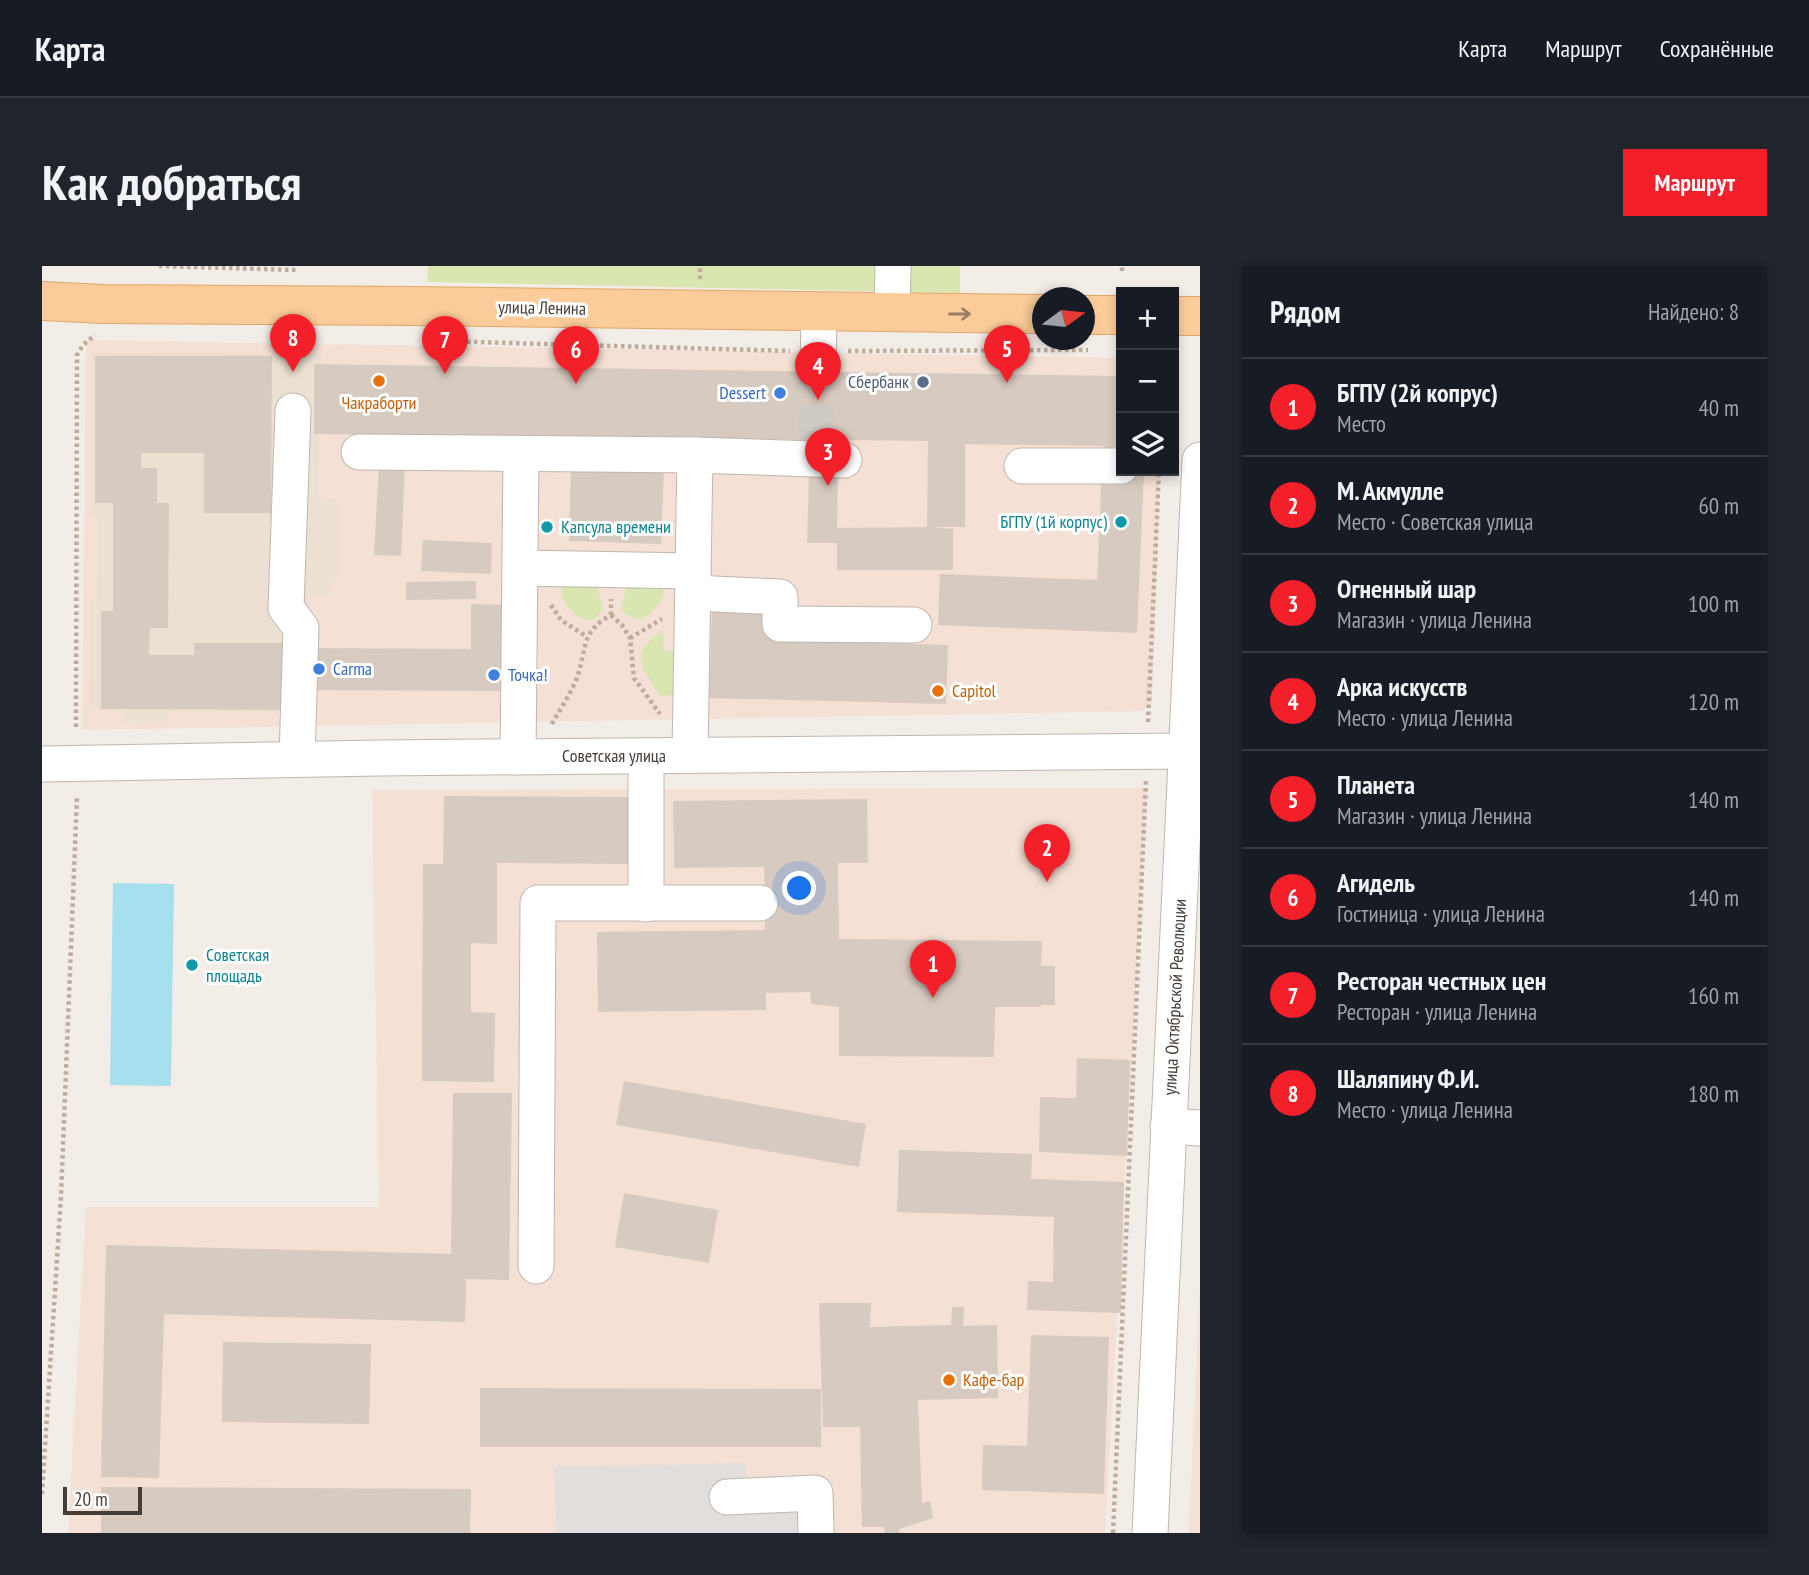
<!DOCTYPE html>
<html lang="ru">
<meta charset="utf-8">
<style>
:root{--surface:#171b24;--page:#20242c;--text:#f1f3f6;--muted:#9ea1a6;--line:#363941;--accent:#f31f29}
body{margin:0;font-family:"PT Sans Narrow",sans-serif;background:var(--page);color:var(--text)}
.controls{position:absolute;right:21px;top:21px;display:grid;overflow:hidden;border-radius:0px;box-shadow:0 4px 10px #0003}
.controls button{width:63px;height:63px;display:grid;place-items:center;padding:0;border:0;border-bottom:2px solid var(--line);background:var(--surface);color:var(--text);font:35px sans-serif}
.compass{position:absolute;left:990px;top:21px;width:63px;height:63px;border-radius:50%;background:var(--surface);box-shadow:0 4px 10px #0003;rotate:75deg}
.scale{position:absolute;left:21px;bottom:18px;width:79px;box-sizing:border-box;padding-left:7px;border:4px solid #463d37;border-top:0;font-size:19px;line-height:24px;white-space:nowrap;color:#463d37;-webkit-text-stroke:5px #fff;paint-order:stroke}
.you{position:absolute;left:758px;top:623px;width:24px;height:24px;margin:-18px;border:5px solid #fff;border-radius:50%;background:#1a73e8;box-shadow:0 0 0 10px #1a73e833}
.badge{display:grid;place-items:center;width:46px;height:46px;border-radius:50%;background:var(--accent);color:#fff;font-size:23px;font-weight:700}
.pin{position:absolute;translate:-50% -58px;filter:drop-shadow(0 2px 4px #0008)}
.pin::after{content:'';position:absolute;top:37px;width:24px;height:21px;background:inherit;clip-path:polygon(0 0,100% 0,50% 100%)}
.list{margin:0;padding:0;list-style:none}
h2{display:flex;justify-content:space-between;align-items:center;height:91px;margin:0;padding:0 28px;font-size:30px}
h2 small{font-size:23px;font-weight:400;color:var(--muted)}
.list li{display:grid;grid-template-columns:46px 1fr auto;gap:21px;align-items:center;box-sizing:border-box;height:98px;padding:0 28px;border-top:2px solid var(--line)}
.list b{display:block;font-size:26px;white-space:nowrap}
.list p{margin:0;font-size:23px;white-space:nowrap;color:var(--muted)}
.list em{font-size:23px;font-style:normal;color:var(--muted)}
.icon{flex:none;width:38px;height:38px;fill:none;stroke:currentColor;stroke-width:2;stroke-linecap:round;stroke-linejoin:round}
.map{position:relative;flex:none;width:1158px;height:1267px;overflow:hidden;border-radius:0px}
header{display:flex;align-items:center;gap:42px;box-sizing:border-box;height:98px;padding:0 35px;background:var(--surface);border-bottom:2px solid var(--line)}
header strong{font-size:33px}
nav{display:flex;gap:38px;margin-inline-start:auto;font-size:24px}
.intro{display:flex;align-items:center;justify-content:space-between;box-sizing:border-box;height:168px;padding:0 42px}
h1{margin:0;font-size:49px}
.button{padding:18px 32px;border-radius:0px;background:var(--accent);color:#fff;font-size:24px;font-weight:700}
main{display:flex;gap:42px;padding:0 42px}
aside{flex:1;background:var(--surface);border-radius:0px;box-shadow:0 4px 10px #0003}
.map>svg:first-child{display:block}
.commercial{fill:#f4e0d4}
.education{fill:#ece0d2}
.green{fill:#d9e6b2}
.parking{fill:#e2dedc}
.water{fill:#a6dfee}
.building{fill:#d7cac0}
.lines{fill:none;stroke-linecap:round;stroke-linejoin:round}
.minor-tunnel{stroke:#d0cac5;stroke-width:35;stroke-dasharray:35 18;stroke-linecap:butt}
.minor-casing{stroke:#c1b6ad;stroke-width:37}
.major-casing{stroke:#e0a569;stroke-width:40}
.path{stroke:#c0ac9c;stroke-width:4.5;stroke-dasharray:3.5 3.5;stroke-linecap:butt}
.minor{stroke:#fff;stroke-width:35}
.major{stroke:#fbcc99;stroke-width:38}
.oneway{stroke:#977d63}
.food-dot{fill:#e8710a;stroke:#fff;stroke-width:2.5}
.service-dot{fill:#5c6f8a;stroke:#fff;stroke-width:2.5}
.shop-dot{fill:#3f7fe0;stroke:#fff;stroke-width:2.5}
.culture-dot{fill:#0f9aa8;stroke:#fff;stroke-width:2.5}
.labels{text-anchor:middle;stroke-width:6;stroke-linejoin:round;paint-order:stroke}
.street-label{font-size:18px;fill:#463d37;stroke:#fff}
.service-label{font-size:18px;fill:#4e5e75;stroke:#fff;text-anchor:end}
.shop-label{font-size:18px;fill:#366cbe;stroke:#fff;text-anchor:start}
.food-label{font-size:18px;fill:#c56008;stroke:#fff;text-anchor:start}
.culture-label{font-size:18px;fill:#0d838f;stroke:#fff;text-anchor:start}
</style>
<header>
<strong>Карта</strong>
<nav><a>Карта</a><a>Маршрут</a><a>Сохранённые</a></nav>
</header>
<div class="intro"><h1>Как добраться</h1><a class="button">Маршрут</a></div>
<main>
<div class="map">
<svg width="1158" height="1267" viewBox="0 0 1158 1267">
<rect width="100%" height="100%" fill="#f3ede8"/>
<g class="commercial">
<path d="M44,74L1079,92V205H1118L1110,437L1101,445L40,464Z"/>
<path d="M1105,522L1063,1267H26L44,941H337L330,524Z"/>
<path d="M1158,1016V1267H1147Z"/>
</g>
<path class="education" d="M50,87L279,89L276,232L296,233V315L288,316V329L266,330L269,435L249,446L127,445L126,456L81,455V444L47,443L48,334L55,332L56,251L49,250Z"/>
<g class="green">
<path d="M386,0H918V27L385,16Z"/>
<path d="M554,317L561,343C547,368 526,345 519,329L521,320Z"/>
<path d="M586,317L619,319L622,328C614,345 596,366 579,343Z"/>
<path d="M621,364L622,385H637L638,429L618,430C599,399 586,388 621,364Z"/>
</g>
<path class="parking" d="M704,1197L705,1242L762,1241V1267H514L512,1201Z"/>
<path class="water" d="M71,617L132,618L129,820L68,819Z"/>
<g class="building">
<path d="M53,90H230L229,247H162V187H99V202H115V237H127L126,362H108L107,389H152V377H249L248,444L59,443V345H71V237H53Z"/>
<path d="M272,98L1079,110V199H1062V180L923,178V261H891L911,263V304H795V277H765L767,209H796L795,262L885,261L886,175L272,168Z"/>
<path d="M337,197L363,198L359,290L332,289Z"/>
<path d="M529,197L622,200L619,278L527,275Z"/>
<path d="M1060,201L1079,205H1102L1095,367L896,359L898,308L1055,314Z"/>
<path d="M381,274L450,277L449,308L379,305Z"/>
<path d="M434,315V333L364,334V316Z"/>
<path d="M429,338L472,339V425L268,424V382L429,383Z"/>
<path d="M670,341L733,342V374L906,379L904,438L667,432Z"/>
<path d="M402,530L587,531L586,598L455,597V678L429,677V746L453,747L452,816L380,815L381,598H401Z"/>
<path d="M825,533L826,597H796L797,673L1000,675L999,700H1013V739H999V741H953L952,791L797,790V741L769,738L768,726L724,727V744L556,746L555,666L723,664L722,601L632,602L631,535Z"/>
<path d="M1035,792L1088,794L1085,890L997,886L998,831L1034,832Z"/>
<path d="M582,815L824,858L817,901L574,859Z"/>
<path d="M411,827H470L467,1014L424,1013L423,1056L122,1048L117,1212L59,1211L64,979L409,988Z"/>
<path d="M857,884L990,888L989,913L1082,916L1079,1047L985,1044L986,1015L1011,1016L1012,951L855,946Z"/>
<path d="M582,927L676,944L667,997L573,981Z"/>
<path d="M777,1037H829L828,1061L909,1059L910,1041H922L921,1060L955,1059L956,1132L876,1134L880,1237L888,1235L891,1252L857,1263V1267H843L842,1261H820L818,1161H781Z"/>
<path d="M989,1069L1067,1071L1062,1228L940,1224L941,1179L985,1180Z"/>
<path d="M181,1076L329,1078L327,1158L180,1156Z"/>
<path d="M438,1122L779,1123V1181H438Z"/>
<path d="M59,1221L429,1223L428,1267H59Z"/>
</g>
<g class="lines">
<path class="minor-tunnel" d="M774,175L776,106"/>
<defs>
<g id="minor">
<path d="M850,47L851,0"/>
<path d="M776,106L777,46"/>
<path d="M251,145L244,342L259,362L255,493"/>
<path d="M317,186L653,189"/>
<path d="M980,200H1079"/>
<path d="M478,302L651,305"/>
<path d="M651,327L738,331V358L872,359"/>
<path d="M648,489L653,189L802,194"/>
<path d="M604,490V638"/>
<path d="M476,491L479,188"/>
<path d="M0,498L337,492L1144,485"/>
<path d="M1126,860L1158,862"/>
<path d="M494,1000L496,637H718"/>
<path d="M685,1231L773,1227L774,1267"/>
<path d="M1108,1267L1158,194"/>
</g>
<g id="major">
<path d="M0,35L61,38L370,40L1001,48"/>
<path d="M1042,49H1079"/>
<path d="M1132,50H1158"/>
</g>
</defs>
<use href="#minor" class="minor-casing"/>
<use href="#major" class="major-casing"/>
<g class="path">
<path d="M117,0L255,4"/>
<path d="M1080,5V0"/>
<path d="M658,13V0"/>
<path d="M397,75L748,85"/>
<path d="M806,85L1046,84"/>
<path d="M1132,125L1133,84"/>
<path d="M509,339L519,354L545,371"/>
<path d="M569,349L580,359L588,372L592,412L618,448"/>
<path d="M569,349V333"/>
<path d="M588,372L620,353"/>
<path d="M1106,456L1117,205"/>
<path d="M510,458C518,443 530,426 536,409C545,380 539,366 569,349"/>
<path d="M34,461L35,89L41,79L53,69"/>
<path d="M0,1228L19,930L35,530"/>
<path d="M1071,1267L1104,514"/>
</g>
<use href="#minor" class="minor"/>
<use href="#major" class="major"/>
</g>
<defs><path id="oneway-shaft" d="M-6 0H5M1.5-3L5.5 0L1.5 3" fill="none" stroke-width="1.6" stroke-linecap="round" stroke-linejoin="round" transform="scale(1.75)"/></defs>
<use class="oneway" href="#oneway-shaft" transform="translate(918 48)"/>
<g class="food-dot">
<circle cx="337" cy="115" r="7"/>
<circle cx="896" cy="425" r="7"/>
<circle cx="907" cy="1114" r="7"/>
</g>
<circle class="service-dot" cx="881" cy="116" r="7"/>
<g class="shop-dot">
<circle cx="738" cy="127" r="7"/>
<circle cx="277" cy="403" r="7"/>
<circle cx="452" cy="409" r="7"/>
</g>
<g class="culture-dot">
<circle cx="1079" cy="256" r="7"/>
<circle cx="505" cy="261" r="7"/>
<circle cx="150" cy="699" r="7"/>
</g>
<g class="labels">
<g class="street-label">
<text transform="translate(500 42) rotate(1)" y="6">улица Ленина</text>
<text x="572" y="496">Советская улица</text>
<text transform="translate(1133 731) rotate(-87)" y="6">улица Октябрьской Революции</text>
</g>
<g class="service-label">
<text x="867" y="122">Сбербанк</text>
</g>
<g class="shop-label">
<text x="724" y="133" text-anchor="end">Dessert</text>
<text x="291" y="409">Carma</text>
<text x="466" y="415">Точка!</text>
</g>
<g class="food-label">
<text x="337" y="143" text-anchor="middle">Чакраборти</text>
<text x="910" y="431">Capitol</text>
<text x="921" y="1120">Кафе-бар</text>
</g>
<g class="culture-label">
<text x="1065" y="262" text-anchor="end">БГПУ (1й корпус)</text>
<text x="519" y="267">Капсула времени</text>
<text x="164" y="695">Советская<tspan x="164" dy="21">площадь</tspan></text>
</g>
</g>
</svg>
<div class="controls">
<button>+</button>
<button>−</button>
<button><svg class="icon" aria-label="layers" viewBox="0 0 24 24"><path d="M12 4l9 5-9 5-9-5zM3 14l9 5 9-5"/></svg></button>
</div>
<svg class="compass" viewBox="-18 -18 36 36"><path d="M0-13l5 13h-10z" fill="#e53935"/><path d="M0 13l5-13h-10z" fill="#9ea1a6"/></svg>
<div class="scale">20 m</div>
<div class="you"></div>
<div class="pin badge" style="left:891px;top:732px">1</div>
<div class="pin badge" style="left:1005px;top:616px">2</div>
<div class="pin badge" style="left:786px;top:220px">3</div>
<div class="pin badge" style="left:776px;top:134px">4</div>
<div class="pin badge" style="left:965px;top:117px">5</div>
<div class="pin badge" style="left:534px;top:118px">6</div>
<div class="pin badge" style="left:403px;top:108px">7</div>
<div class="pin badge" style="left:251px;top:106px">8</div>
</div>
<aside>
<h2>Рядом<small>Найдено: 8</small></h2>
<ul class="list">
<li><span class="badge">1</span><div><b>БГПУ (2й копрус)</b><p>Место</p></div><em>40 m</em></li>
<li><span class="badge">2</span><div><b>М. Акмулле</b><p>Место · Советская улица</p></div><em>60 m</em></li>
<li><span class="badge">3</span><div><b>Огненный шар</b><p>Магазин · улица Ленина</p></div><em>100 m</em></li>
<li><span class="badge">4</span><div><b>Арка искусств</b><p>Место · улица Ленина</p></div><em>120 m</em></li>
<li><span class="badge">5</span><div><b>Планета</b><p>Магазин · улица Ленина</p></div><em>140 m</em></li>
<li><span class="badge">6</span><div><b>Агидель</b><p>Гостиница · улица Ленина</p></div><em>140 m</em></li>
<li><span class="badge">7</span><div><b>Ресторан честных цен</b><p>Ресторан · улица Ленина</p></div><em>160 m</em></li>
<li><span class="badge">8</span><div><b>Шаляпину Ф.И.</b><p>Место · улица Ленина</p></div><em>180 m</em></li>
</ul>
</aside>
</main>
